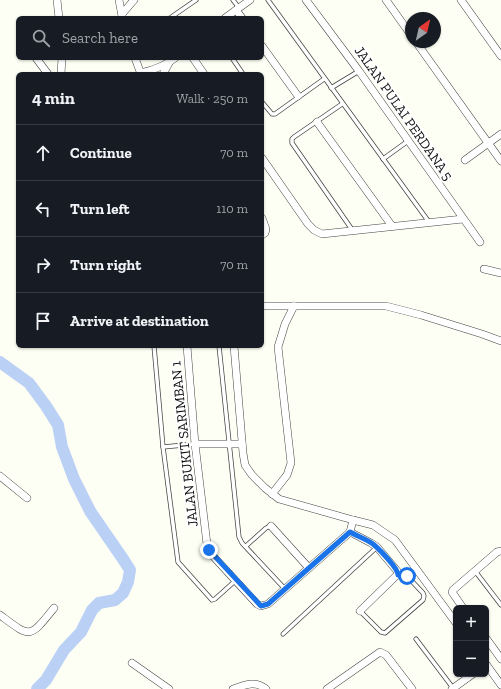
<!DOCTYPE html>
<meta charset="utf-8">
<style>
:root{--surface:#171b24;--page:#20242c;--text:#f1f3f6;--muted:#9ea1a6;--line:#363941}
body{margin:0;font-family:"Zilla Slab",serif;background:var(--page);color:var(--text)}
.controls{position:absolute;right:12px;bottom:12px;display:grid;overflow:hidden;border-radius:6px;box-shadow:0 1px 3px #0004}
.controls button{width:36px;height:36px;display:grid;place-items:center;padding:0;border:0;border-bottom:1px solid var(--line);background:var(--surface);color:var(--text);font:20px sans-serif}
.compass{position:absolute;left:405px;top:12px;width:36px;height:36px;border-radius:50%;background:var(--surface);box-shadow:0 1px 3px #0004;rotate:34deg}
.stop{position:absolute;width:12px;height:12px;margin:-9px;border:3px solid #1a73e8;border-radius:50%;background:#fff}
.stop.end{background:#1a73e8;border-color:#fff;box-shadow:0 1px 4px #0008}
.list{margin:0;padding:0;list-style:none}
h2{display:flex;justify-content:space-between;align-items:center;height:52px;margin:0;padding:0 16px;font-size:17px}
h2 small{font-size:13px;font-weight:400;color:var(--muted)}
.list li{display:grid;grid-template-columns:26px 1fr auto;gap:12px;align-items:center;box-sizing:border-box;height:56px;padding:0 16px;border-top:1px solid var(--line)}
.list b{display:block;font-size:15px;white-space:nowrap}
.list em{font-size:13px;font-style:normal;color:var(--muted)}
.icon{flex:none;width:22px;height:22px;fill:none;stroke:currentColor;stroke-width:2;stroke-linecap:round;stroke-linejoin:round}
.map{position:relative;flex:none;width:501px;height:689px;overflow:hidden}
.search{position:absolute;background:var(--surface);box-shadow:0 1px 3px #0004;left:16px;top:16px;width:248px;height:44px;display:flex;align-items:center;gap:10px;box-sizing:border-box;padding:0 14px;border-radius:6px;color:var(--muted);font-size:15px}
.panel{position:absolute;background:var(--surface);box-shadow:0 1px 3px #0004;left:16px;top:72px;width:248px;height:276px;border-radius:6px}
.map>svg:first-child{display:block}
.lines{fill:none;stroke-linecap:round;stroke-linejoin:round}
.river{stroke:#bad1f5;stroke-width:12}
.service-casing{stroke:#434343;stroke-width:5}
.minor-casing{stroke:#434343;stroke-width:8}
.service{stroke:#fff;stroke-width:3.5}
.minor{stroke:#fff;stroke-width:7}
.route{stroke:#1a73e8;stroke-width:5}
.labels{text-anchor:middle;stroke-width:4;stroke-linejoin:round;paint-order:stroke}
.street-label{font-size:14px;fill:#101010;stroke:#fff}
</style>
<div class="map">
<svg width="501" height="689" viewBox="0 0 501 689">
<rect width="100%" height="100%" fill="#fefff4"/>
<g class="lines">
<path class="river" d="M0,362L29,383L46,406L58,425L62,447L74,479L90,511L123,559L130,570L128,582L123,593L115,600L99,603L92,610L81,632L64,650L46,680L37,689"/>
<defs>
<g id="service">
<path d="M233,0L239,8"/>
<path d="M268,0L429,222"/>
<path d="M170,18L196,0"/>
<path d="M232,58L243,74"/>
<path d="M331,88L359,71"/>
<path d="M262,102L272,114H275L324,79"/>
<path d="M342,104L294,137L292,139V143L353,231"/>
<path d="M383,159L408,141"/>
<path d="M154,346L163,447L178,562L212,600L215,599L235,581"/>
<path d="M219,346L239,537L242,543L285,589"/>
<path d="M163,447L195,444"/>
<path d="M246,546L266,528L271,526"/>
<path d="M475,571L501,605"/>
<path d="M360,611L381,632L385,633L423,600L424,596L423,593L407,576L397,575"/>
<path d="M283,634L377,547"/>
<path d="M416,639L453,688"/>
</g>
<g id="minor">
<path d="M57,0L59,18"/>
<path d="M119,0L122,16"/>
<path d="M306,0L359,71L480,242"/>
<path d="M386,0L411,35"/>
<path d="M461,0L501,56"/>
<path d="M236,10L242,18"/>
<path d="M122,14L134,0"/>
<path d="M225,18L250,0"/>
<path d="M416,42L501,161"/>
<path d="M262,46L298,96"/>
<path d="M36,58L48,74"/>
<path d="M135,58L141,74"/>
<path d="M193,58L204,74"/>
<path d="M141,73C153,70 165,66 175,58"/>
<path d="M61,74L62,58"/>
<path d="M163,74L169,63"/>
<path d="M317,122L392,226"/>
<path d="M262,158L308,224L314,230L322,234L463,219"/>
<path d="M465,160L501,134"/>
<path d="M262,218L266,229L265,233L262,235"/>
<path d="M484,269L501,273"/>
<path d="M262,306H386L421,315L482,334L501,341"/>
<path d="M187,346L195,444L207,544L212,555L257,604L261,606L268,604L350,532L353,520"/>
<path d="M234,346L243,453L245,465L252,475L265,488L279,499L353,520L373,525L395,540L456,623"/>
<path d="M195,444H242"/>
<path d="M0,476L27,498"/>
<path d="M272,494L287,475L291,463L278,347L285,324L294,306"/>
<path d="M271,526L309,568"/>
<path d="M350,532L371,543L377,547L398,572L397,575L360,611"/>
<path d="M463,608L452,592L453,590L497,552L501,551"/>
<path d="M0,615C31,638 29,639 54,608"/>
<path d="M486,638L501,659"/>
<path d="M132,663L169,689"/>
<path d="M486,664L501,685"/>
<path d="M233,689C245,685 255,680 266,689"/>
<path d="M327,689L380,652L386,655L412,689"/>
<path d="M452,689L473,674"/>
</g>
</defs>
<use href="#service" class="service-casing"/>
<use href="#minor" class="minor-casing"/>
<use href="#service" class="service"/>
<use href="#minor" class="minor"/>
</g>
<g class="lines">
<path class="route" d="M209,550L261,606L268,604L350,532C357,536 366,539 373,544C379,549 398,568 398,575L407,576"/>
</g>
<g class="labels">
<g class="street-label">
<text transform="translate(404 113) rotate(55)" y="5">JALAN PULAI PERDANA 5</text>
<text transform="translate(184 444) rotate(-96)" y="5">JALAN BUKIT SARIMBAN 1</text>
</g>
</g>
</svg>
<div class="controls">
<button>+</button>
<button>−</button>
</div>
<svg class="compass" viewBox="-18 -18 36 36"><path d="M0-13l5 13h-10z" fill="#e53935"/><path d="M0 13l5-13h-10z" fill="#9ea1a6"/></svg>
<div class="stop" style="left:407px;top:576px"></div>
<div class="stop end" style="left:209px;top:550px"></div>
<div class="search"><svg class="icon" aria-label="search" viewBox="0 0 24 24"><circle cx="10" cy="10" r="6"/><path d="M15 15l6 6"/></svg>Search here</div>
<section class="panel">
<h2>4 min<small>Walk · 250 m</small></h2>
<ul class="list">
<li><svg class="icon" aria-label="ahead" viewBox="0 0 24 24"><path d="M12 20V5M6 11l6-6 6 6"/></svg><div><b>Continue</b></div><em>70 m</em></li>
<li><svg class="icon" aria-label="left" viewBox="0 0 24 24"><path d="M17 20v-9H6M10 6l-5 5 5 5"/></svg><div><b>Turn left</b></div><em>110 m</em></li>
<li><svg class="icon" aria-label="right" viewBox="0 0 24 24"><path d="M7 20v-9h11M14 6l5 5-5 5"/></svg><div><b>Turn right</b></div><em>70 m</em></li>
<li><svg class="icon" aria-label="arrive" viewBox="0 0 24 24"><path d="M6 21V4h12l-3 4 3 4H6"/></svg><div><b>Arrive at destination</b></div></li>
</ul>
</section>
</div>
